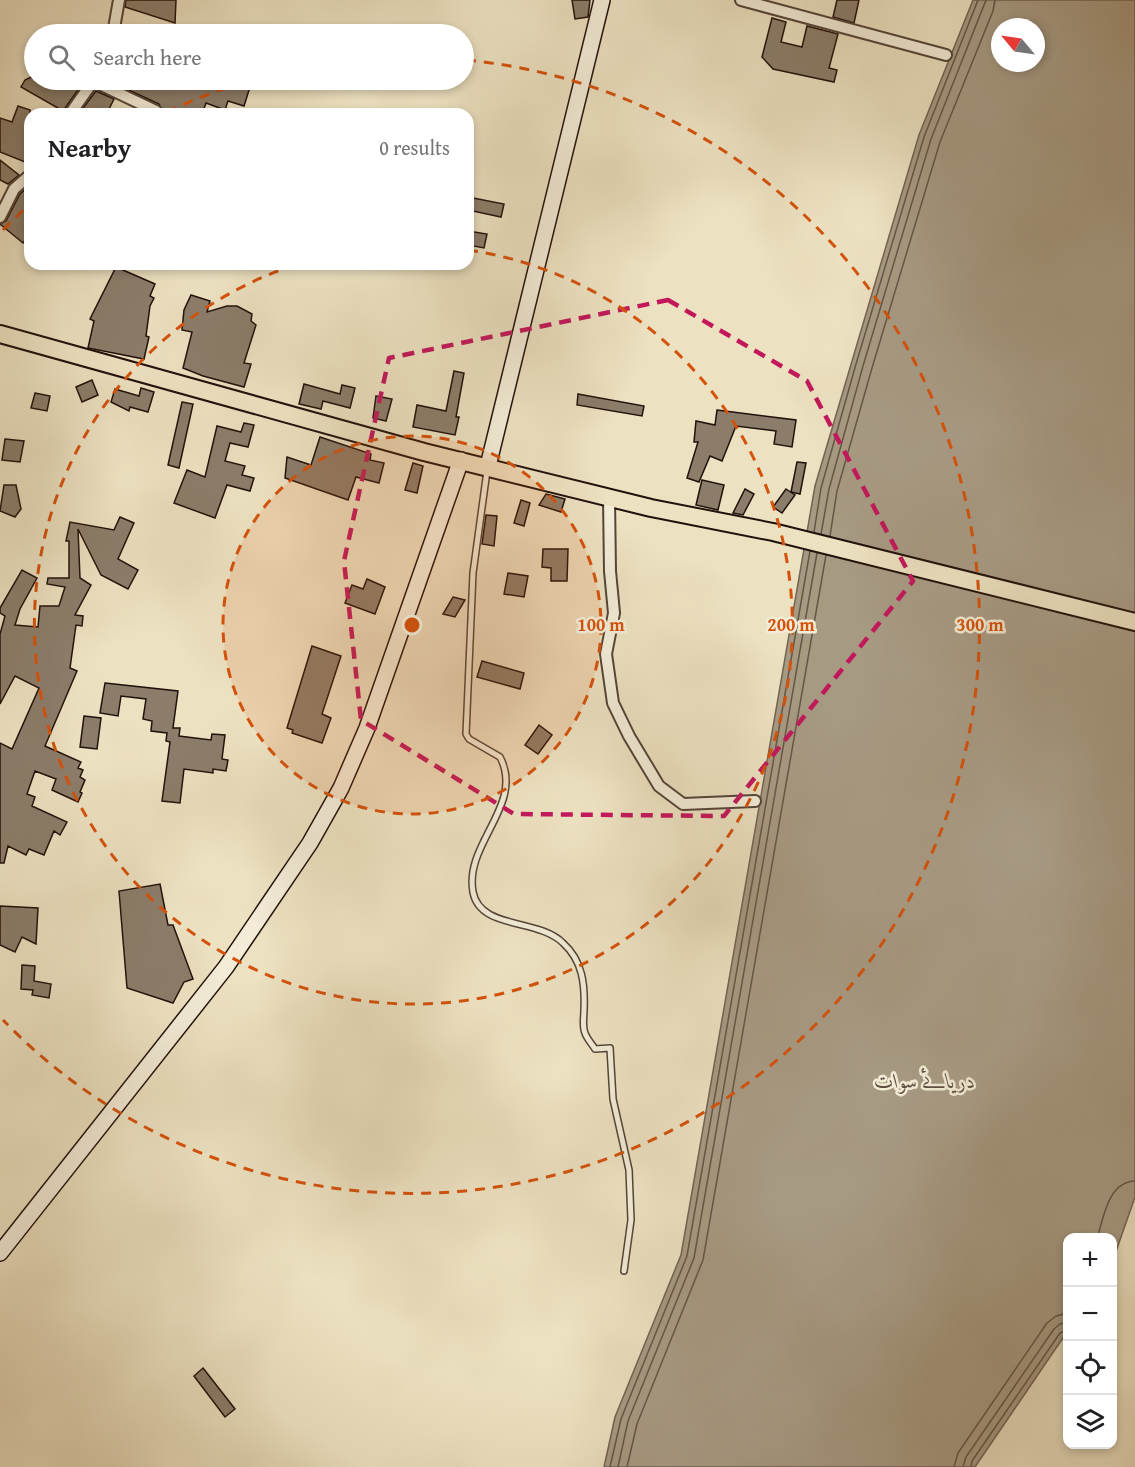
<!DOCTYPE html>
<meta charset="utf-8">
<style>
:root{--surface:#fff;--page:#f2f2f2;--text:#202124;--muted:#757577;--line:#e0e0e0}
body{margin:0;font-family:"Gentium Book Plus",Amiri,serif;background:var(--page);color:var(--text)}
.controls{position:absolute;right:18px;bottom:18px;display:grid;overflow:hidden;border-radius:12px;box-shadow:0 3px 9px #0003}
.controls button{width:54px;height:54px;display:grid;place-items:center;padding:0;border:0;border-bottom:2px solid var(--line);background:var(--surface);color:var(--text);font:30px sans-serif}
.compass{position:absolute;left:991px;top:18px;width:54px;height:54px;border-radius:50%;background:var(--surface);box-shadow:0 3px 9px #0003;rotate:299deg}
.list{margin:0;padding:0;list-style:none}
h2{display:flex;justify-content:space-between;align-items:center;height:78px;margin:0;padding:0 24px;font-size:26px}
h2 small{font-size:20px;font-weight:400;color:var(--muted)}
.icon{flex:none;width:33px;height:33px;fill:none;stroke:currentColor;stroke-width:2;stroke-linecap:round;stroke-linejoin:round}
.map{position:relative;flex:none;width:1135px;height:1467px;overflow:hidden}
.search{position:absolute;background:var(--surface);box-shadow:0 3px 9px #0003;left:24px;top:24px;width:450px;height:66px;display:flex;align-items:center;gap:15px;box-sizing:border-box;padding:0 21px;border-radius:33px;color:var(--muted);font-size:22px}
.panel{position:absolute;background:var(--surface);box-shadow:0 3px 9px #0003;left:24px;top:108px;width:450px;height:162px;border-radius:18px}
.map>svg:first-child{display:block}
.water{fill:#a79a83;stroke:#726353;stroke-width:1.5;fill-rule:evenodd}
.lines{fill:none;stroke-linecap:round;stroke-linejoin:round}
.shore{stroke:#645647;stroke-width:1.5}
.building{fill:#8b7d6a;stroke:#22110b;stroke-width:1.5}
.lane-casing{stroke:#544538;stroke-width:8}
.street-casing{stroke:#544538;stroke-width:14}
.secondary-casing{stroke:#22110b;stroke-width:18}
.primary-casing{stroke:#22110b;stroke-width:20}
.lane{stroke:#f3ecd7;stroke-width:5}
.street{stroke:#f3ecd7;stroke-width:10}
.secondary{stroke:#f3ecd7;stroke-width:15}
.primary{stroke:#ece1c1;stroke-width:16}
.marked{fill:none;stroke:#c2185b;stroke-width:4.5;stroke-dasharray:12 8;stroke-linejoin:round}
.ring{fill:none;stroke:#d4520c;stroke-width:3;stroke-dasharray:10 8}
.labels{text-anchor:middle;stroke-width:5;stroke-linejoin:round;paint-order:stroke}
.water-label{font-size:21px;font-style:italic;fill:#5e4f41;stroke:#f3ecd7}
.centre{fill:#d4520c;stroke:#f3ecd7;stroke-width:3}
.ring-label{font-size:18px;text-anchor:middle;font-weight:bold;fill:#d4520c;stroke:#f3ecd7;stroke-width:5;stroke-linejoin:round;paint-order:stroke}
</style>
<div class="map">
<svg width="1135" height="1467" viewBox="0 0 1135 1467">
<rect width="100%" height="100%" fill="#ece1c1"/>
<filter id="stains"><feTurbulence type="fractalNoise" baseFrequency=".00333" numOctaves="4"/><feColorMatrix values="0 0 0 0 .2 0 0 0 0 .09 0 0 0 0 .02 0 0 0 .5 -.17"/></filter>
<radialGradient id="worn" r=".72"><stop offset=".6" stop-color="#630" stop-opacity="0"/><stop offset="1" stop-color="#630" stop-opacity=".3"/></radialGradient>
<path class="water" d="M973,0H1135V1197L1113,1260L1112,1238H1068L1067,1332L975,1467H604L615,1417L681,1255L815,486L919,135ZM1000,27H1036V63H1000Z"/>
<g class="lines">
<g class="shore">
<path d="M814,532L821,488L856,364L924,137L978,0"/>
<path d="M821,534L829,489L863,366L931,139L986,0"/>
<path d="M830,536L837,491L872,368L940,142L993,11L995,0"/>
<path d="M1097,1238C1104,1217 1108,1182 1135,1181"/>
<path d="M610,1467L621,1419L687,1256L810,551"/>
<path d="M618,1467L628,1421L694,1258L817,553"/>
<path d="M627,1467L637,1424L703,1260L826,555"/>
<path d="M954,1467L958,1453L1047,1323L1056,1316L1068,1313"/>
<path d="M963,1467L966,1457L1054,1329L1060,1324L1068,1322"/>
<path d="M971,1467L972,1461L1060,1333L1068,1330"/>
</g>
</g>
<g class="building">
<path d="M126,0H176L175,23L125,7Z"/>
<path d="M572,0H590L588,17L575,19Z"/>
<path d="M837,0H859L854,23L833,17Z"/>
<path d="M772,18L786,22L781,42L802,47L807,26L838,34L829,68L837,70L834,82L773,69L762,57Z"/>
<path d="M31,77L67,80L77,85L79,80H85L63,111L21,87L25,80Z"/>
<path d="M107,80H146L156,84L157,80H184L198,85L199,80H205L225,85L226,80H239L237,84L250,87L244,106L228,101L225,110L206,103L202,114H163L159,104Z"/>
<path d="M96,91L114,99L109,109H105L102,114H94L83,108Z"/>
<path d="M18,106L30,110V164L0,152V118L12,122Z"/>
<path d="M0,160L19,175L8,184L0,180Z"/>
<path d="M30,185V233L23,243L0,224L6,221L20,194Z"/>
<path d="M468,197L504,204L501,217L468,210Z"/>
<path d="M468,231L487,234L484,248L468,245Z"/>
<path d="M116,267L155,284L150,296L154,298L150,306L146,336L149,337L144,359L88,348L94,321L90,319Z"/>
<path d="M191,295L210,301L207,312L227,306H237L252,314L251,321L256,325L244,363L251,364L244,387L203,376L183,368L192,332L182,330L184,310Z"/>
<path d="M454,371L464,373L456,417H459L455,435L413,427L417,405L446,411Z"/>
<path d="M92,380L98,395L82,402L76,387Z"/>
<path d="M304,384L340,394L342,385L355,388L350,408L323,401L321,409L299,404Z"/>
<path d="M141,388L154,392L148,412L130,407L129,411L111,402L115,389L139,396Z"/>
<path d="M35,393L50,396L47,411L31,408Z"/>
<path d="M578,394L644,406L642,416L577,405Z"/>
<path d="M376,396L392,399L386,421L373,418Z"/>
<path d="M182,402L193,404L179,468L168,465Z"/>
<path d="M717,410L796,420L792,447L774,444L776,431L736,426L722,461L710,456L699,482L687,478L698,442H694L696,421L715,425Z"/>
<path d="M244,423L254,425L248,447L230,443L225,461L245,466L242,475L254,478L250,491L227,485L215,518L174,503L187,470L205,477L217,426L241,432Z"/>
<path d="M320,437L371,454L370,460L384,463L379,483L356,477L348,500L285,478L287,457L311,465Z"/>
<path d="M5,439L24,441L20,462L2,460Z"/>
<path d="M797,462L806,463L800,494L791,492Z"/>
<path d="M413,463L423,466L417,493L405,490Z"/>
<path d="M702,480L724,485L718,510L696,505Z"/>
<path d="M4,485H16L21,509L15,517L0,511Z"/>
<path d="M745,489L754,494L743,515L733,513Z"/>
<path d="M786,489L795,495L782,513L773,507Z"/>
<path d="M546,494L565,499L561,512L539,505Z"/>
<path d="M521,500L530,503L524,526L514,523Z"/>
<path d="M486,515L497,516L494,546L482,544Z"/>
<path d="M120,517L134,523L118,559L138,570L128,589L101,575L78,529L80,578L91,585L75,615L83,616L82,626L76,625L70,668L77,671L45,746L81,762L78,768L83,770L80,777L85,780L80,792L82,793L78,802L52,790L56,779L35,771L27,794L35,797L32,806L67,822L60,835L54,831L44,855L29,849L26,855L8,846L4,863H0V743L12,749L39,688L15,676L0,704V634L5,616L0,613V608L22,570L37,578L20,609L15,625L38,627L40,606H59L65,587L47,584L48,578H69V541H66L70,522L114,530Z"/>
<path d="M543,549H568L567,581H551V568L542,567Z"/>
<path d="M508,573L528,576L524,597L504,594Z"/>
<path d="M367,579L385,587L375,614L345,603L352,585L363,589Z"/>
<path d="M453,597L465,600L455,617L443,614Z"/>
<path d="M312,646L341,656L322,714L331,718L322,743L292,733L293,730L287,728Z"/>
<path d="M482,661L524,673L520,689L477,677Z"/>
<path d="M105,683L178,691L173,728H180L179,736L211,740L212,734L225,735L222,759L228,760L226,771L213,769V773L184,769L180,803L162,801L170,742L166,741L167,733L151,731L152,721L143,719L146,699L121,696L118,716L100,713Z"/>
<path d="M84,716L101,718L97,749L80,747Z"/>
<path d="M539,725L552,735L538,754L525,745Z"/>
<path d="M160,884L168,925H173L193,979L184,982L173,1003L127,988L119,891Z"/>
<path d="M0,906L38,908L36,944L22,937L15,952L0,945Z"/>
<path d="M22,965L35,966L34,981L51,984L49,998L32,995L33,990L21,989Z"/>
<path d="M203,1368L235,1409L225,1417L194,1376Z"/>
</g>
<g class="lines">
<defs>
<path id="lane" d="M487,471L473,573L466,734L469,739L500,757C525,805 464,843 473,892C480,930 538,918 563,943C583,961 585,985 584,1010C584,1018 582,1026 585,1033C587,1039 592,1044 595,1049L610,1048L613,1099L629,1170L631,1220L624,1271"/>
<g id="street">
<path d="M741,0L946,55"/>
<path d="M113,34L119,0"/>
<path d="M93,81L156,111"/>
<path d="M70,114L94,80"/>
<path d="M0,217L14,189L30,175"/>
<path d="M609,498L610,571L614,613L606,654L613,703L629,736L659,786L683,804L755,801"/>
</g>
<g id="secondary">
<path d="M488,466L602,0"/>
<path d="M0,1253L226,967L310,843L341,788L367,728L461,460"/>
</g>
<path id="primary" d="M0,334L424,452L651,508L773,532L1135,622"/>
</defs>
<use href="#lane" class="lane-casing"/>
<use href="#street" class="street-casing"/>
<use href="#secondary" class="secondary-casing"/>
<use href="#primary" class="primary-casing"/>
<use href="#lane" class="lane"/>
<use href="#street" class="street"/>
<use href="#secondary" class="secondary"/>
<use href="#primary" class="primary"/>
</g>
<path class="marked" d="M668,300L807,381L913,581L724,816L514,814L361,720L344,561L389,358Z"/>
<circle cx="412" cy="625" r="189" fill="#d4520c" fill-opacity=".12"/>
<g class="ring">
<circle cx="412" cy="625" r="189"/>
<path d="M468 250A379 379 0 1 1 295 265"/>
<path d="M3 230A568 568 0 0 1 28 206M167 112A568 568 0 0 1 251 80M466 60A568 568 0 1 1 3 1020"/>
</g>
<g class="labels">
<g class="water-label">
<text x="925" y="1088">دریائے سوات</text>
</g>
</g>
<circle cx="412" cy="625" r="9" class="centre"/>
<g class="ring-label">
<text x="601" y="631">100 m</text>
<text x="791" y="631">200 m</text>
<text x="980" y="631">300 m</text>
</g>
<rect width="100%" height="100%" filter="url(#stains)"/>
<rect width="100%" height="100%" fill="url(#worn)"/>
</svg>
<div class="controls">
<button>+</button>
<button>−</button>
<button><svg class="icon" aria-label="locate" viewBox="0 0 24 24"><circle cx="12" cy="12" r="6"/><path d="M12 2v4M12 18v4M2 12h4M18 12h4"/></svg></button>
<button><svg class="icon" aria-label="layers" viewBox="0 0 24 24"><path d="M12 4l9 5-9 5-9-5zM3 14l9 5 9-5"/></svg></button>
</div>
<svg class="compass" viewBox="-18 -18 36 36"><path d="M0-13l5 13h-10z" fill="#e53935"/><path d="M0 13l5-13h-10z" fill="#757577"/></svg>
<div class="search"><svg class="icon" aria-label="search" viewBox="0 0 24 24"><circle cx="10" cy="10" r="6"/><path d="M15 15l6 6"/></svg>Search here</div>
<section class="panel">
<h2>Nearby<small>0 results</small></h2>
<ul class="list">
</ul>
</section>
</div>
